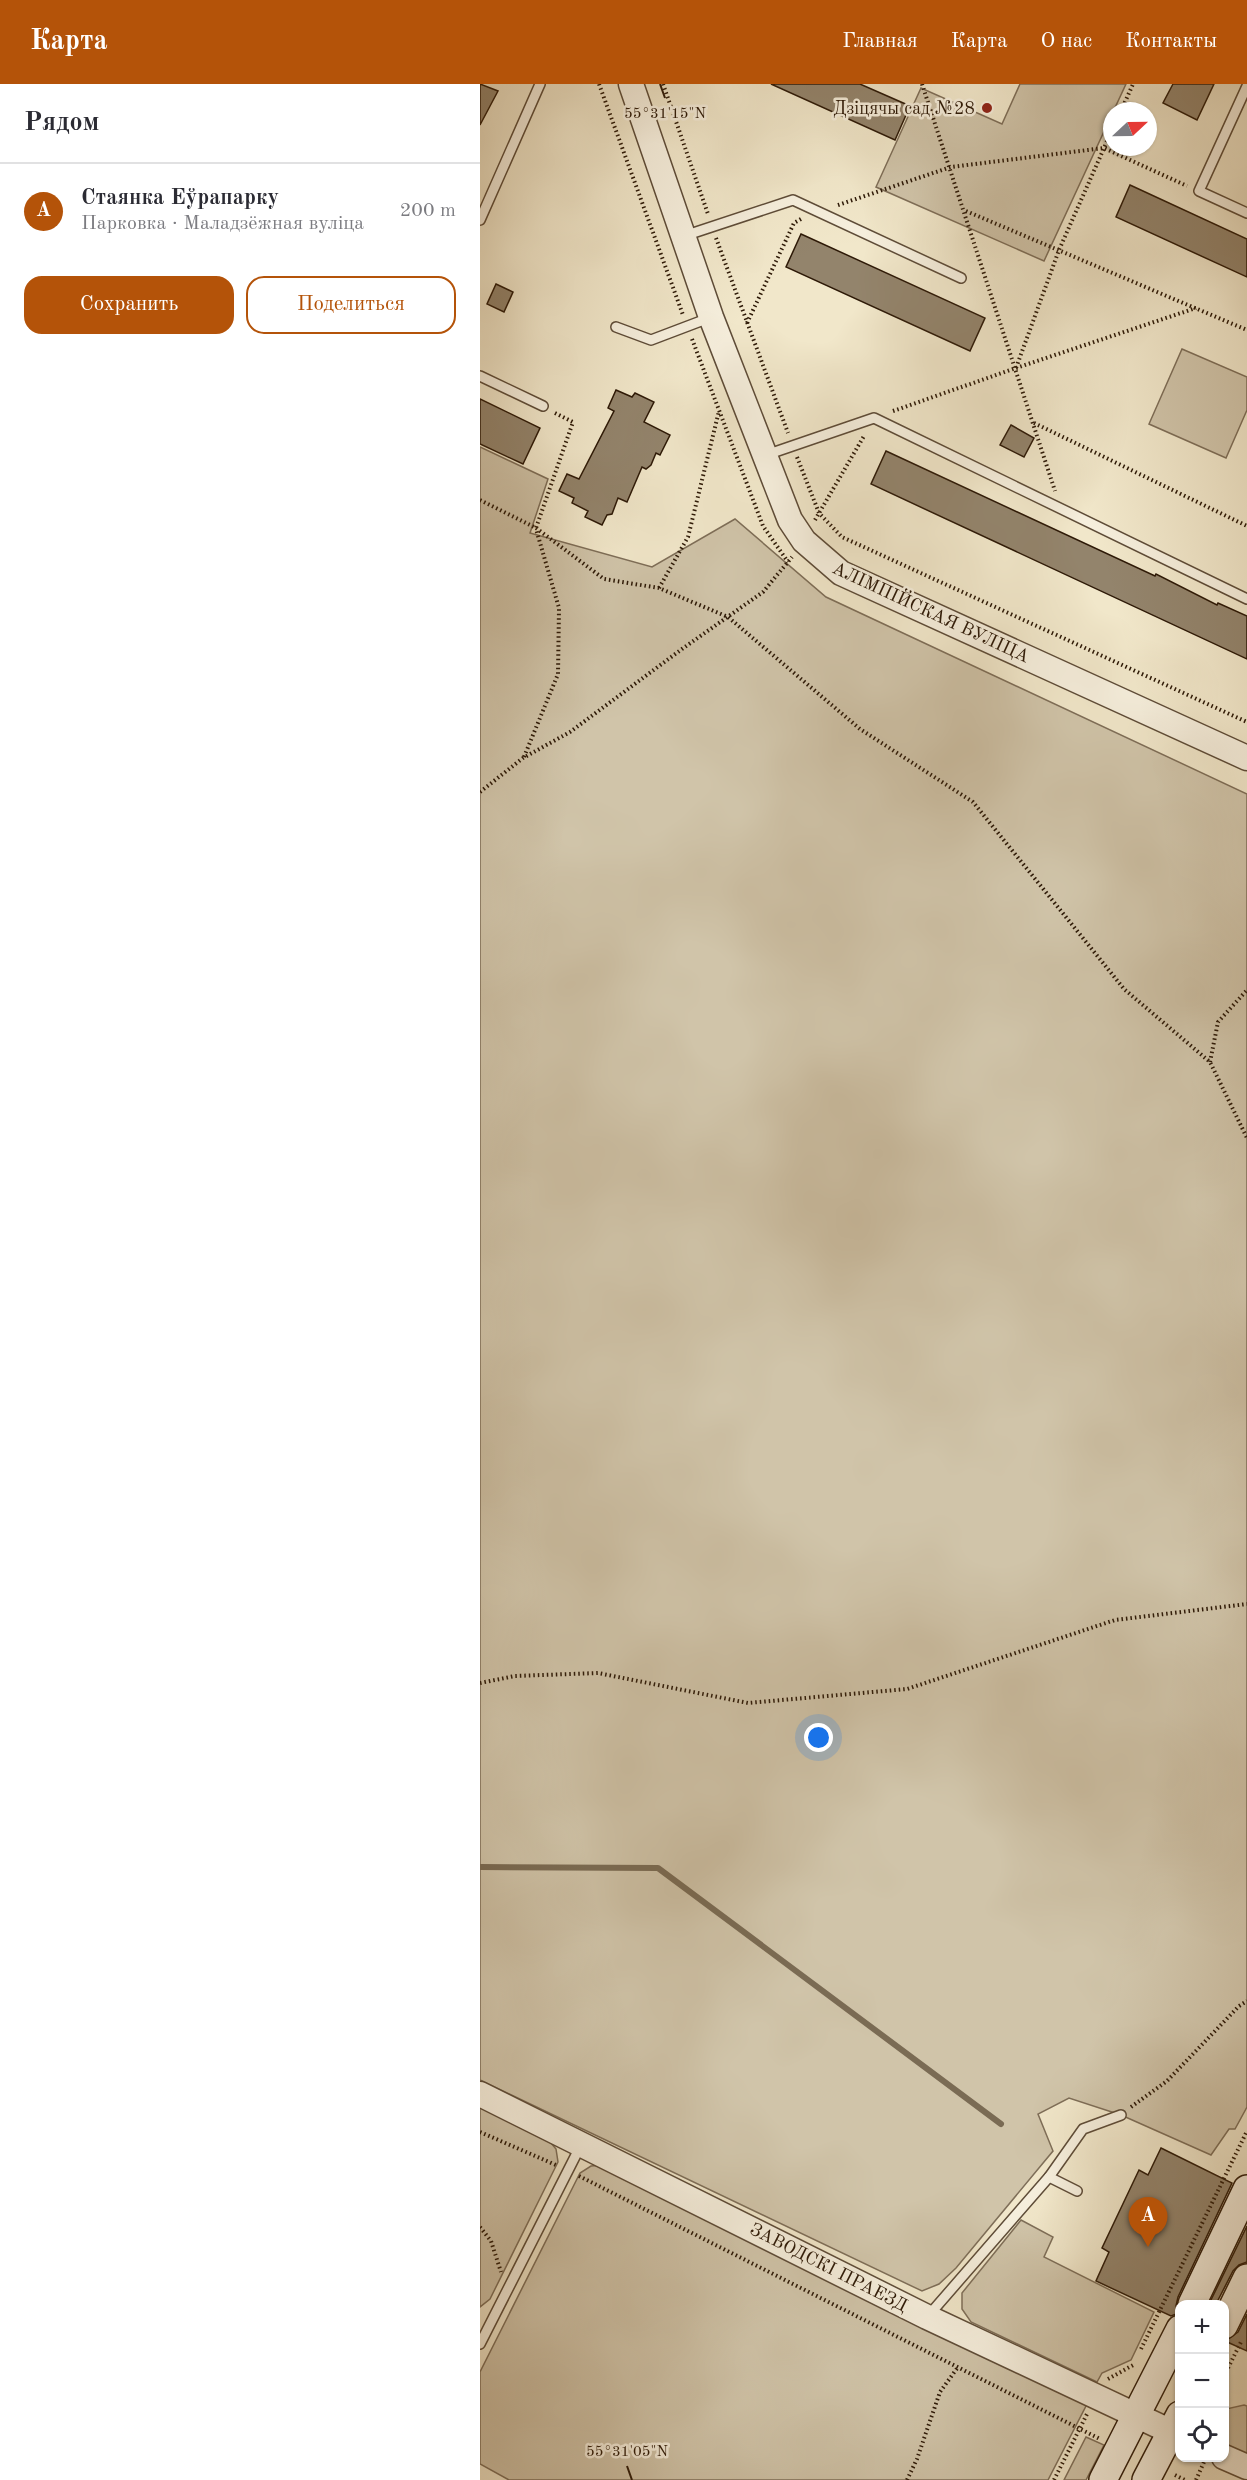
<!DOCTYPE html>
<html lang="ru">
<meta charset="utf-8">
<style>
:root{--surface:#fff;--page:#f2f2f3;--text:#2b2b33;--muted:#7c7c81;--line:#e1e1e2;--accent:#b45309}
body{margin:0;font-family:"Old Standard TT",serif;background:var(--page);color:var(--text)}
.controls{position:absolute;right:18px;bottom:18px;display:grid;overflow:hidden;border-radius:12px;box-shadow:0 2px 4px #0004}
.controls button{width:54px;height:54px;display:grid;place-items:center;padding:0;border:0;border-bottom:2px solid var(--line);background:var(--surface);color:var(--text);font:30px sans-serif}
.compass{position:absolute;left:623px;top:18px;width:54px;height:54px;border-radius:50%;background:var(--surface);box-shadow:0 2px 4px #0004;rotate:68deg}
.you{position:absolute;left:339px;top:1654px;width:21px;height:21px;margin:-15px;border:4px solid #fff;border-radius:50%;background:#1a73e8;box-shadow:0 0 0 9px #1a73e833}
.badge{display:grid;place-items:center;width:39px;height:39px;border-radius:50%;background:var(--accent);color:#fff;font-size:20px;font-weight:700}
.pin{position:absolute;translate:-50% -50px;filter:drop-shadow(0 2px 3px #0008)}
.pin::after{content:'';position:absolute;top:32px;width:21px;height:18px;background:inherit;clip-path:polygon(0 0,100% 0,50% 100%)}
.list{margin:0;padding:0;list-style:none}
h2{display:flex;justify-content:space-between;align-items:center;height:78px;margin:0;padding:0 24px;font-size:26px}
h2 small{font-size:20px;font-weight:400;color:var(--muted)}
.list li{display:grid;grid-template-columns:39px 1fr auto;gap:18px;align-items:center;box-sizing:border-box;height:96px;padding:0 24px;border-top:2px solid var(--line)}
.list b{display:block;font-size:22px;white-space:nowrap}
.list p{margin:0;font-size:20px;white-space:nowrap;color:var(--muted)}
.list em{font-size:20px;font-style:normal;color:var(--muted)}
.actions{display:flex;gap:12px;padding:18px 24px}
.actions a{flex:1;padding:14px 0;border:2px solid var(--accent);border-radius:18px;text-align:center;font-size:21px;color:var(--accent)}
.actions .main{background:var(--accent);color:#fff}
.icon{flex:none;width:33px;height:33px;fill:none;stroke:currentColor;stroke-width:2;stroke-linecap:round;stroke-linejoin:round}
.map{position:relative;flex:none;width:767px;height:2396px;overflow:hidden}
header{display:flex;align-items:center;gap:36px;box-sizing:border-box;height:84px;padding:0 30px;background:var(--accent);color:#fff}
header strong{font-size:28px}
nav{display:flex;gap:33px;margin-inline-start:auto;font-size:21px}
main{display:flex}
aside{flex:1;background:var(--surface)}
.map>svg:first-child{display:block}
.green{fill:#d0c4a9;stroke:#7e6e58;stroke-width:1.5}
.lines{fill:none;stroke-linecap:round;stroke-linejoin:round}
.stream{stroke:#7a6b54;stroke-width:6}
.building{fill:#93846c;stroke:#2d1907;stroke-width:1.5}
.service-casing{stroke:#5e4c38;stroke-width:12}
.tertiary-casing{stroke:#5e4c38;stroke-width:27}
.secondary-casing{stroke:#2d1907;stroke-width:30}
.path{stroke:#2d1907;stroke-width:4;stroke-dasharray:1.5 3;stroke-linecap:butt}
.service{stroke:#f6efdd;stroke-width:9}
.tertiary{stroke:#f6efdd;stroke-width:24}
.secondary{stroke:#f6efdd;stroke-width:27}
.ticks{fill:none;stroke:#2d1907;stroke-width:2}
.poi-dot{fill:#8f2418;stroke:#f6efdd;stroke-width:2}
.labels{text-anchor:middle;stroke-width:5;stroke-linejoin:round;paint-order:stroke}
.poi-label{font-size:18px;fill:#2d1907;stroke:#f6efdd;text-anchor:end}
.street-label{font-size:18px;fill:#2d1907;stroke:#f6efdd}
.ticks-label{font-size:15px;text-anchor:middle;fill:#2d1907;stroke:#f6efdd;stroke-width:5;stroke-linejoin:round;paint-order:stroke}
</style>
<header>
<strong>Карта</strong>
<nav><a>Главная</a><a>Карта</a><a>О нас</a><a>Контакты</a></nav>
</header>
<main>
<aside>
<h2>Рядом<small></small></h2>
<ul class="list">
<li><span class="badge">A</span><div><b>Стаянка Еўрапарку</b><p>Парковка · Маладзёжная вуліца</p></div><em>200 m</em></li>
</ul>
<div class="actions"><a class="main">Сохранить</a><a>Поделиться</a></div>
</aside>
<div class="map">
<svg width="767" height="2396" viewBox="0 0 767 2396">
<rect width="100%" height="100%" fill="#f1e7ca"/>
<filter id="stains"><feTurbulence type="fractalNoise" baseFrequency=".00333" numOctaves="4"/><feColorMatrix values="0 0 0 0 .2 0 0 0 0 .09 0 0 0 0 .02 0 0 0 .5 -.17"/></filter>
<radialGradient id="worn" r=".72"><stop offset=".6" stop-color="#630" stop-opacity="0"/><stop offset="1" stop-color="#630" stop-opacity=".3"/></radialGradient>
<g class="green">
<path d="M540,0H646L564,177L396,103L441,4L522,40Z"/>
<path d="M702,265L767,293V326L746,374L669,340Z"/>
<path d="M0,363L68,395L50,449L172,483L255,435L346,513L767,710V2023L755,2045H749L731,2071L641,2031L589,2014L558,2030L573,2067L476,2184L459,2200L442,2207L0,1996Z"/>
<path d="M0,2022L67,2054L76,2065L78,2078L10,2215L0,2223Z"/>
<path d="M123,2081L607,2320L568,2396H29L0,2380V2288L100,2089L111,2082Z"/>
<path d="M541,2136L573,2153L564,2173L674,2228L651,2276L622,2289L617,2298L491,2238L482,2225V2209Z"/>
<path d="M764,2321L767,2322V2370L747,2361L745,2354L746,2325Z"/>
<path d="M606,2353L624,2361L606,2396H584Z"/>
</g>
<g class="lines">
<path class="stream" d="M0,1783L178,1784L521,2040"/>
</g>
<g class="building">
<path d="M0,0L18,7L0,41Z"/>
<path d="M291,0H380L430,22L415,56Z"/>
<path d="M693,0H734L717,36L683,19Z"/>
<path d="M650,101L767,155V193L636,133Z"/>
<path d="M321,150L505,234L490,267L306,183Z"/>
<path d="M16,200L33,208L24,228L7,220Z"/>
<path d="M136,306L152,313L155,309L174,318L164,338L190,351L180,371L176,369L171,381L166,385L162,383L147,418L138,414L132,430L127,431L122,441L105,433L108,427L92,419L94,414L79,407L87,390L99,395L134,327L128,324Z"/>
<path d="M0,315L60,344L43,380L0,360Z"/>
<path d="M531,341L554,354L544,373L520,361Z"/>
<path d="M406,367L675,492L676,490L737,521L738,519L767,532V575L391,400Z"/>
<path d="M681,2064L752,2099L698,2213L696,2222L699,2229L691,2232L616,2197L629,2168L622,2164L659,2086L668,2091Z"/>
<path d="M767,2142V2178L759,2181L753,2187L736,2220H729Z"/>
<path d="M767,2230V2267L745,2257L758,2248Z"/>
</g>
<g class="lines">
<defs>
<g id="service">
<path d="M767,2L719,107L767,129"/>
<path d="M0,136L60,0"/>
<path d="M204,152L313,116L481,194"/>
<path d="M136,243L171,256L229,234"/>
<path d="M0,292L63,322"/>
<path d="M286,371L394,334L767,515"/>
<path d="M569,2093L603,2045L641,2031"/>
<path d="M449,2231L569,2093L597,2107"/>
<path d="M0,2260L101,2061"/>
</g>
<g id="tertiary">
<path d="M151,0L231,233L310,436L324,457L361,489L767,674"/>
<path d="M0,2010L447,2233L700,2352"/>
<path d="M744,2373L767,2383"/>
</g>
<g id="secondary">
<path d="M712,2220L767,2105"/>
<path d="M744,2241L767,2194"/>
<path d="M623,2396L700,2245"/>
<path d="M666,2396L700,2331"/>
</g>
</defs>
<use href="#service" class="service-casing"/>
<use href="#tertiary" class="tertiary-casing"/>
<use href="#secondary" class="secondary-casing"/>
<g class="path">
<path d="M119,0L203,231"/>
<path d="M183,0L228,130"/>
<path d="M442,0L575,407"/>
<path d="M641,27L653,0"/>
<path d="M358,121L471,83L624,64L707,102"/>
<path d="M486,127L767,246"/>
<path d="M236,154L308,349"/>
<path d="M267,239L314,139L321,135"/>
<path d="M212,255L283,442L308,478"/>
<path d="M536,284L716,224"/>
<path d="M413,327L536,284L579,166L632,46"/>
<path d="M554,339L767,442"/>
<path d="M317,373L339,429L362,453L767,638"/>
<path d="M0,416L56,444L93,338L75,329"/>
<path d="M335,436L384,352"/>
<path d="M56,444L124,495L179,504L248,533L380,645L493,718L644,905L730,978L767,1054"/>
<path d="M179,504L208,453L239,327"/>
<path d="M44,673L78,590L79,524L56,445"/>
<path d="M0,708L43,674L90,648L202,565L283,508L312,473"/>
<path d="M730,978L738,938L767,906"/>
<path d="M0,1599L35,1592L118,1589L268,1619L427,1605L635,1536L767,1520"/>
<path d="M651,2023L687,1997L759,1922L767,1917"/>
<path d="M0,2048L76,2081"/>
<path d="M99,2092L620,2355"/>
<path d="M0,2143L11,2157L21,2188"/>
<path d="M661,2265L767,2047"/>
<path d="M744,2292L761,2258"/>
<path d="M628,2295L655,2280"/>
<path d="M695,2391L705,2396"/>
<path d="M427,2396L437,2375L460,2308L478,2283"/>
<path d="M574,2396L607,2330"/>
<path d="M716,2396L724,2378"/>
</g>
<use href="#service" class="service"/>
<use href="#tertiary" class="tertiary"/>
<use href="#secondary" class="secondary"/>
</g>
<path class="ticks" d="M180,0L185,14M147,2382L152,2396"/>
<circle class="poi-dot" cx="507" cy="24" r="6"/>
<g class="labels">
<g class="poi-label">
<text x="495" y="30">Дзіцячы сад №28</text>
</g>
<g class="street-label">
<text transform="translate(451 528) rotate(25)" y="6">АЛІМПІЙСКАЯ ВУЛІЦА</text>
<text transform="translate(349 2183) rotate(27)" y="6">ЗАВОДСКІ ПРАЕЗД</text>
</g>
</g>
<g class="ticks-label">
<text x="185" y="34">55°31'15"N</text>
<text x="147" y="2372">55°31'05"N</text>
</g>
<rect width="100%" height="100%" filter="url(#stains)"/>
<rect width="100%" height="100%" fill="url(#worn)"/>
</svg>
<div class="controls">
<button>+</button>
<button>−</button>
<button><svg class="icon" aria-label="locate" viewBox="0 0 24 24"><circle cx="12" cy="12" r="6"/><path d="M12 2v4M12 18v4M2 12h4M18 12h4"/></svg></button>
</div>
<svg class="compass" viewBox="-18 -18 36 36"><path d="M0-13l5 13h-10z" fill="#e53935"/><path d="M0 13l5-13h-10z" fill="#7c7c81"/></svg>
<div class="you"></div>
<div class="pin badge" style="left:668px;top:2163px">A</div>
</div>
</main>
